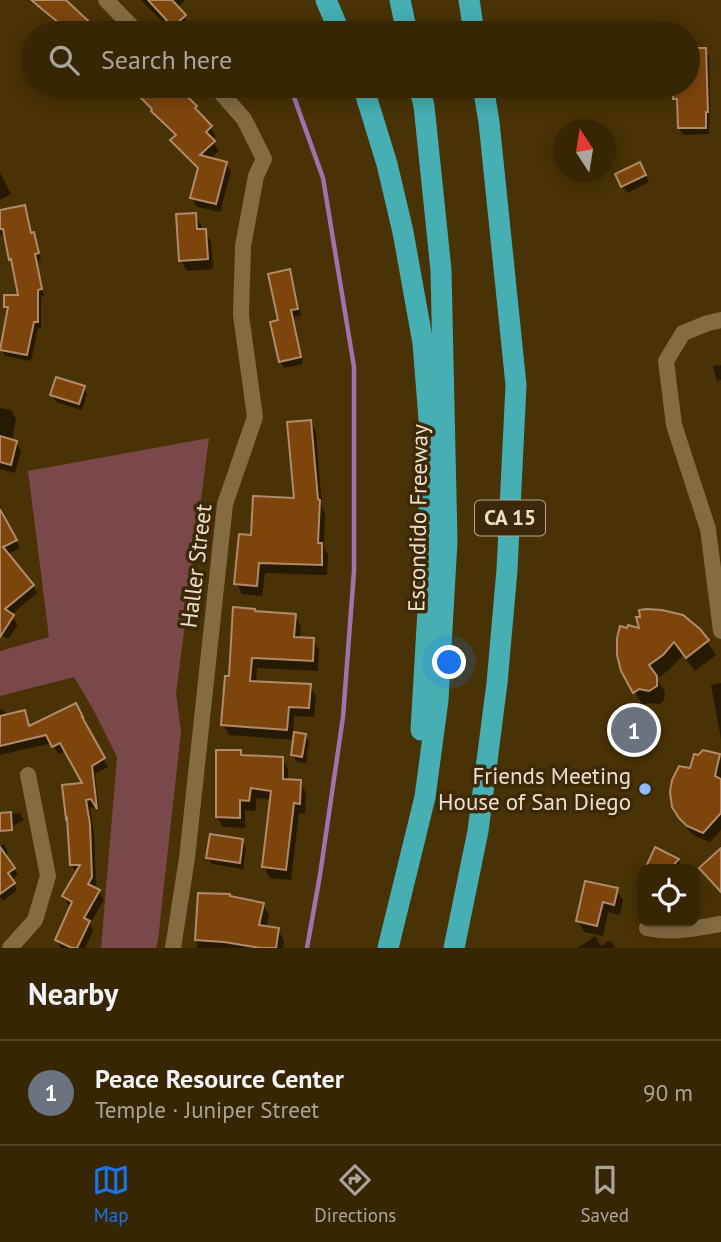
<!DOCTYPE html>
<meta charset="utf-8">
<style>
:root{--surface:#372604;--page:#423213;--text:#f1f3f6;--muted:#aaa59a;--line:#514326;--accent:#1a73e8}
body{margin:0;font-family:"PT Sans",sans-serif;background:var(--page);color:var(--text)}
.controls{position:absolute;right:21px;bottom:21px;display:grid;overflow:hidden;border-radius:14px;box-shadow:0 4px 18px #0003}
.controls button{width:63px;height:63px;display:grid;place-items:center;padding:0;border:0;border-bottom:2px solid var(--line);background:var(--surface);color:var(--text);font:35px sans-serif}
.compass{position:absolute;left:553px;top:119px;width:63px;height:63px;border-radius:50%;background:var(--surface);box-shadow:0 4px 18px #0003;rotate:348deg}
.you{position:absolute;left:450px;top:663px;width:24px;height:24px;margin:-18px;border:5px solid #fff;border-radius:50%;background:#1a73e8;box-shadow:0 0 0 10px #1a73e833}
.badge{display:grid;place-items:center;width:46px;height:46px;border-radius:50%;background:var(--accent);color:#fff;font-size:23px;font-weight:700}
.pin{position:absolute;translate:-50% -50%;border:4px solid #fff;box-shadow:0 2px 7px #0006}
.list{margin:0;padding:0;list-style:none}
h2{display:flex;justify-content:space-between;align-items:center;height:91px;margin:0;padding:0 28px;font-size:30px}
h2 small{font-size:23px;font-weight:400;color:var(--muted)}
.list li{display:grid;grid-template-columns:46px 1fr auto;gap:21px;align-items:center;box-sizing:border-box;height:105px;padding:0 28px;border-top:2px solid var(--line)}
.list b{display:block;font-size:26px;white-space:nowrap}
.list p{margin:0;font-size:23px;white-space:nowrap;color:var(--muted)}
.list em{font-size:23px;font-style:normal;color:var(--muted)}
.icon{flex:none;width:38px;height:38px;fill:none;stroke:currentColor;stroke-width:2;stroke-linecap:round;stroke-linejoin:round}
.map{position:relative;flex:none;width:721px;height:948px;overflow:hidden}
.search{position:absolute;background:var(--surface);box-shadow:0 4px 18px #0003;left:21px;right:21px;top:21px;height:77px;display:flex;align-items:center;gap:18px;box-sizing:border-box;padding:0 24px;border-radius:38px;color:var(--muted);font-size:26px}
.sheet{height:196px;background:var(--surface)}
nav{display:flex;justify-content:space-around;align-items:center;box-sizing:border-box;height:98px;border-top:2px solid var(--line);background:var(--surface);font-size:19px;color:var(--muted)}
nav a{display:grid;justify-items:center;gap:4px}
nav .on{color:var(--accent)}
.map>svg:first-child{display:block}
.green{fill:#7b4849}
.shadow{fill:#0007}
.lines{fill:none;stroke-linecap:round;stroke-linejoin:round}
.stream{stroke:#a172ad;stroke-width:4.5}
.building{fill:#7d450c;stroke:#b18a6a;stroke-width:2}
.minor{stroke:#846b42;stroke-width:16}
.motorway{stroke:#45afb4;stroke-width:21}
.poi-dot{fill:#8eb9fc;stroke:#3b2909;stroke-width:2.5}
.labels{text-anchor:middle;stroke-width:7;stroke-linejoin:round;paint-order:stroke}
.shield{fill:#3b2909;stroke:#b8a890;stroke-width:2}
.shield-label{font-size:21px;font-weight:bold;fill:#eddfca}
.street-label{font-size:23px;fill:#eddfca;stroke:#3b2909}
.poi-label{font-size:23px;fill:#eddfca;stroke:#3b2909;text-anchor:end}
</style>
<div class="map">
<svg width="721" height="948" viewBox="0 0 721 948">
<rect width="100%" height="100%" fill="#493205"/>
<path class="green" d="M209,438L176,694L181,732L158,940L156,948H101L117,757L93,709L74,677L0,696V651L49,637L28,471Z"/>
<g class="shadow">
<path d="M27,0H66L71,4L76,12L98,33H62L64,30L38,7Z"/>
<path d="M141,0H185L177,8L190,25L181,33H177L165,19L163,22Z"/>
<path d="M688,50H705L709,57L710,107L709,134L683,135L679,128V106L675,99L680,86H688Z"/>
<path d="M127,86H158L176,103L196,107L216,136L212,140L219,151L210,159L226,164L231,172L220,212L197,207L192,198L199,171L178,149L173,140L176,137L158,120L153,111Z"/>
<path d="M644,171L649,182L627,193L623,186Z"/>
<path d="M0,173L11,194L0,200Z"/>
<path d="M24,207L28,214L32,234L37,241L41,260L37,261L44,296L41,297V328H38L31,361L5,356L1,349L8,312L6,307L20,297L6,235L2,236L0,233V212Z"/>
<path d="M195,215L201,225V231H205L211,241L213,269L187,271L181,261Z"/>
<path d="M289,271L293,278L301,316L294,317L303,364L284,368L280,361V322Z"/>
<path d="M721,365V380L717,381L713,366Z"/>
<path d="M83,387L87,394L82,410L56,402L52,395Z"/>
<path d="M0,408L11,410L16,419L12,441L16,442L21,451L15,473L0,469Z"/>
<path d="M310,421L316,432L322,507L325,512L324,548L328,555L327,575L265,573L262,596L242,594L236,583L253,537L295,500Z"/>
<path d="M0,506L6,516L3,518L20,548L7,555L33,586L37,593L11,615L18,625L8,639L0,634Z"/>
<path d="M256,613L295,616L301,626L300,639L313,640L319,650L318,671L257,668L256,683L310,686L316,696L314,717L294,716L293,734L305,735L309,742L306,763L297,762L293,755L295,740L229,735L223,724L231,678Z"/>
<path d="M699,630L716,655L695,671L683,655L670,669L657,679L665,692L664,701L660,704L648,703L643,706L623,670L641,631Z"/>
<path d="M721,683V739L711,685Z"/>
<path d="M3,709L7,716L24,712L31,727L80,713L86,725L85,726L108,767L95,774L99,810L98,807L90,808L94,834L96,886L94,889L99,892L104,900L90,924L93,931L85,948H61L57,940L72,907L68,905L64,896L76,873L71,864L85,784L66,751L58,754L52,743L0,755V710Z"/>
<path d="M240,752L243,757L282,758L288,769V781L300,782L306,793L305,814L299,813L291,880L270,878L264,867L272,800L257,798L255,811L245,810V828L223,827L217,817Z"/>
<path d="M718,756L721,760V830L710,842L695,836L687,829L674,806L691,770Z"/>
<path d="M20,813L24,820L0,833V814Z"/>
<path d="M242,841L246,848L243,869L212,864L208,857Z"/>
<path d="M4,844L7,850L8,860L18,875L11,880L17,890L3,901L0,897V846Z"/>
<path d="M656,850L678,860L683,869H647Z"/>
<path d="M617,890L623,900L620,915L608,912L603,936L584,932L578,921Z"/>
<path d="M200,894L263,905L269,915L266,928L278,930L284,940L283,948H197Z"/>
<path d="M595,936L601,946L610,940L615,948H578Z"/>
</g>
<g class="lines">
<g class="stream">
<path d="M275,33V31"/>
<path d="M290,86L323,178L354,367V571L343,717L320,875L307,948"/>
</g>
</g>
<g class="building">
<path d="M31,0H66L101,33H59L65,28Z"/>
<path d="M148,0H172L186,15L173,27Z"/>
<path d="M688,48H706L708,112H706V128H678L677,99H673V86H688Z"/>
<path d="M129,86H176L197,106L195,108L212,126L206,132L215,141L200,155L227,162L216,204L190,198L198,168L170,140L176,135L151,111L152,109Z"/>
<path d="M640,162L646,175L621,187L615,174Z"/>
<path d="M25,205L31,233L34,232L39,253L35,254L42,289L38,290V322H34L27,355L0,350L8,307H4V295H18L11,259L9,260L3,229H0V210Z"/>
<path d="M196,213L197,229H206L208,259L179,261L176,214Z"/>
<path d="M290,269L298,309L291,310L301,357L279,362L270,322L278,320L268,274Z"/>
<path d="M56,377L85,386L79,404L50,395Z"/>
<path d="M311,420L318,499L320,500L318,543H322V565L259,563L257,586L234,584L239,534L251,535L253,496L294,498L287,422Z"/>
<path d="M0,436L17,441L11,465L0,462Z"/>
<path d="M0,509L17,540L3,547L34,585L5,609L14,615L0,637Z"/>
<path d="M233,607L255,609V611L296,614L294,637L314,638L313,661L252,658L250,681L311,684L309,708L289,707L287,730L221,725L225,676H229Z"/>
<path d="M646,609L662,610L683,615L700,629L709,640L686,658L674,642L663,655L649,665L657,676V686L649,691L639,689L633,693L621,671L617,655V638L620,626L627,628L628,625L639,628L636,617H640L639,610Z"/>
<path d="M76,703L83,717H82L105,758L92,766L97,809L91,799L86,800L90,824L92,877L88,884L100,890L84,918L90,921L77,948H72L55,940L72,902L62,896L80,865H70L67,818L66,819L62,785L82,783L60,743L52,747L46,735L0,746V716L25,710L29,726Z"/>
<path d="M294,732L306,734L302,757L291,755Z"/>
<path d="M216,750H241V755L283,757V779L301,780L300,804L294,803L286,870L262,867L271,791L251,788L249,801L240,800V818L216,817Z"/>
<path d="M703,750L720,754L715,776L721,779V813L703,833L687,826L679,818L672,807L670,792L672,780L679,766L690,768L694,754L698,755Z"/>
<path d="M11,812L12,830L0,831V813Z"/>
<path d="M210,834L243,839L240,863L206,858Z"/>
<path d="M0,847L15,868L8,873L15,883L0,894Z"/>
<path d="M655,847L679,859L670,869H645Z"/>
<path d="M721,848V892L699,868Z"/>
<path d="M585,881L618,888L614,905L603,902L597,926L576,921Z"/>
<path d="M198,893L230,894V896L264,903L259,925L279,928L276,948H260L224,942L195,940Z"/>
</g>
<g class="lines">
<g class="minor">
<path d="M106,0L138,33"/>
<path d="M721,320L708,323L683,333L666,361L674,425L708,529L721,631"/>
<path d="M647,928C672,934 696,928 721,924"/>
<path d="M10,948L35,920L48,876L28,775"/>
<path d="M173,948L187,858L225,504L255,417L241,315L243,246L256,176L264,159L244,119L215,86"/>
</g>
<g class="motorway">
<path d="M326,0L340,33"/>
<path d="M400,0L407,33"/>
<path d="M469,0L474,33"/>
<path d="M363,86L387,164L403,232L423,343L430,432L428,610L421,730"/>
<path d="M388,948L425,797L438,700L447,541L441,270L424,106L419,86"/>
<path d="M454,948L478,831L497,683L507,570L516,385L489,122L483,86"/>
</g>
</g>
<circle class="poi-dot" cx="645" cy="789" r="7"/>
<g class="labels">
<rect class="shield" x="475" y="500.5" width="70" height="35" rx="5"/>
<g class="shield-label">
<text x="510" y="525">CA 15</text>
</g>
<g class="street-label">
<text transform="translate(418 518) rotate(-89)" y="8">Escondido Freeway</text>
<text transform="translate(196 566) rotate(-83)" y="8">Haller Street</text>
</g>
<g class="poi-label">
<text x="631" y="784">Friends Meeting<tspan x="631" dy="26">House of San Diego</tspan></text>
</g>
</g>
</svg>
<div class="controls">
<button><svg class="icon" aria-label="locate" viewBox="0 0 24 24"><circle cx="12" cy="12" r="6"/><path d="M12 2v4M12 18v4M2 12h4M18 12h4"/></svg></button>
</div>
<svg class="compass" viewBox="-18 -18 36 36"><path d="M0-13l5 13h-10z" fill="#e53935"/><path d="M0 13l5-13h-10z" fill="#aaa59a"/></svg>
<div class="you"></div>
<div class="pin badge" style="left:634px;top:730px;background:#6b7280">1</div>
<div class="search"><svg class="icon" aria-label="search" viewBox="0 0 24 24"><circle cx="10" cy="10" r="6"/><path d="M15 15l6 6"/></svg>Search here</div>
</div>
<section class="sheet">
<h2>Nearby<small></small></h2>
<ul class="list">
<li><span class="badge" style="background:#6b7280">1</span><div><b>Peace Resource Center</b><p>Temple · Juniper Street</p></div><em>90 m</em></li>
</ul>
</section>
<nav>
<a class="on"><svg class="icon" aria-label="map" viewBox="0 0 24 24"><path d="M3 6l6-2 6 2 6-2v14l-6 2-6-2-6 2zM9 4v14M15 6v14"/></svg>Map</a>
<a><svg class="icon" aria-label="directions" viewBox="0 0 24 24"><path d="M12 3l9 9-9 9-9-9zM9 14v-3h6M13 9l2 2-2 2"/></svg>Directions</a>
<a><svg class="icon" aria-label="saved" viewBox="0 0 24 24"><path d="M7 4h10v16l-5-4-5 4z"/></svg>Saved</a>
</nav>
